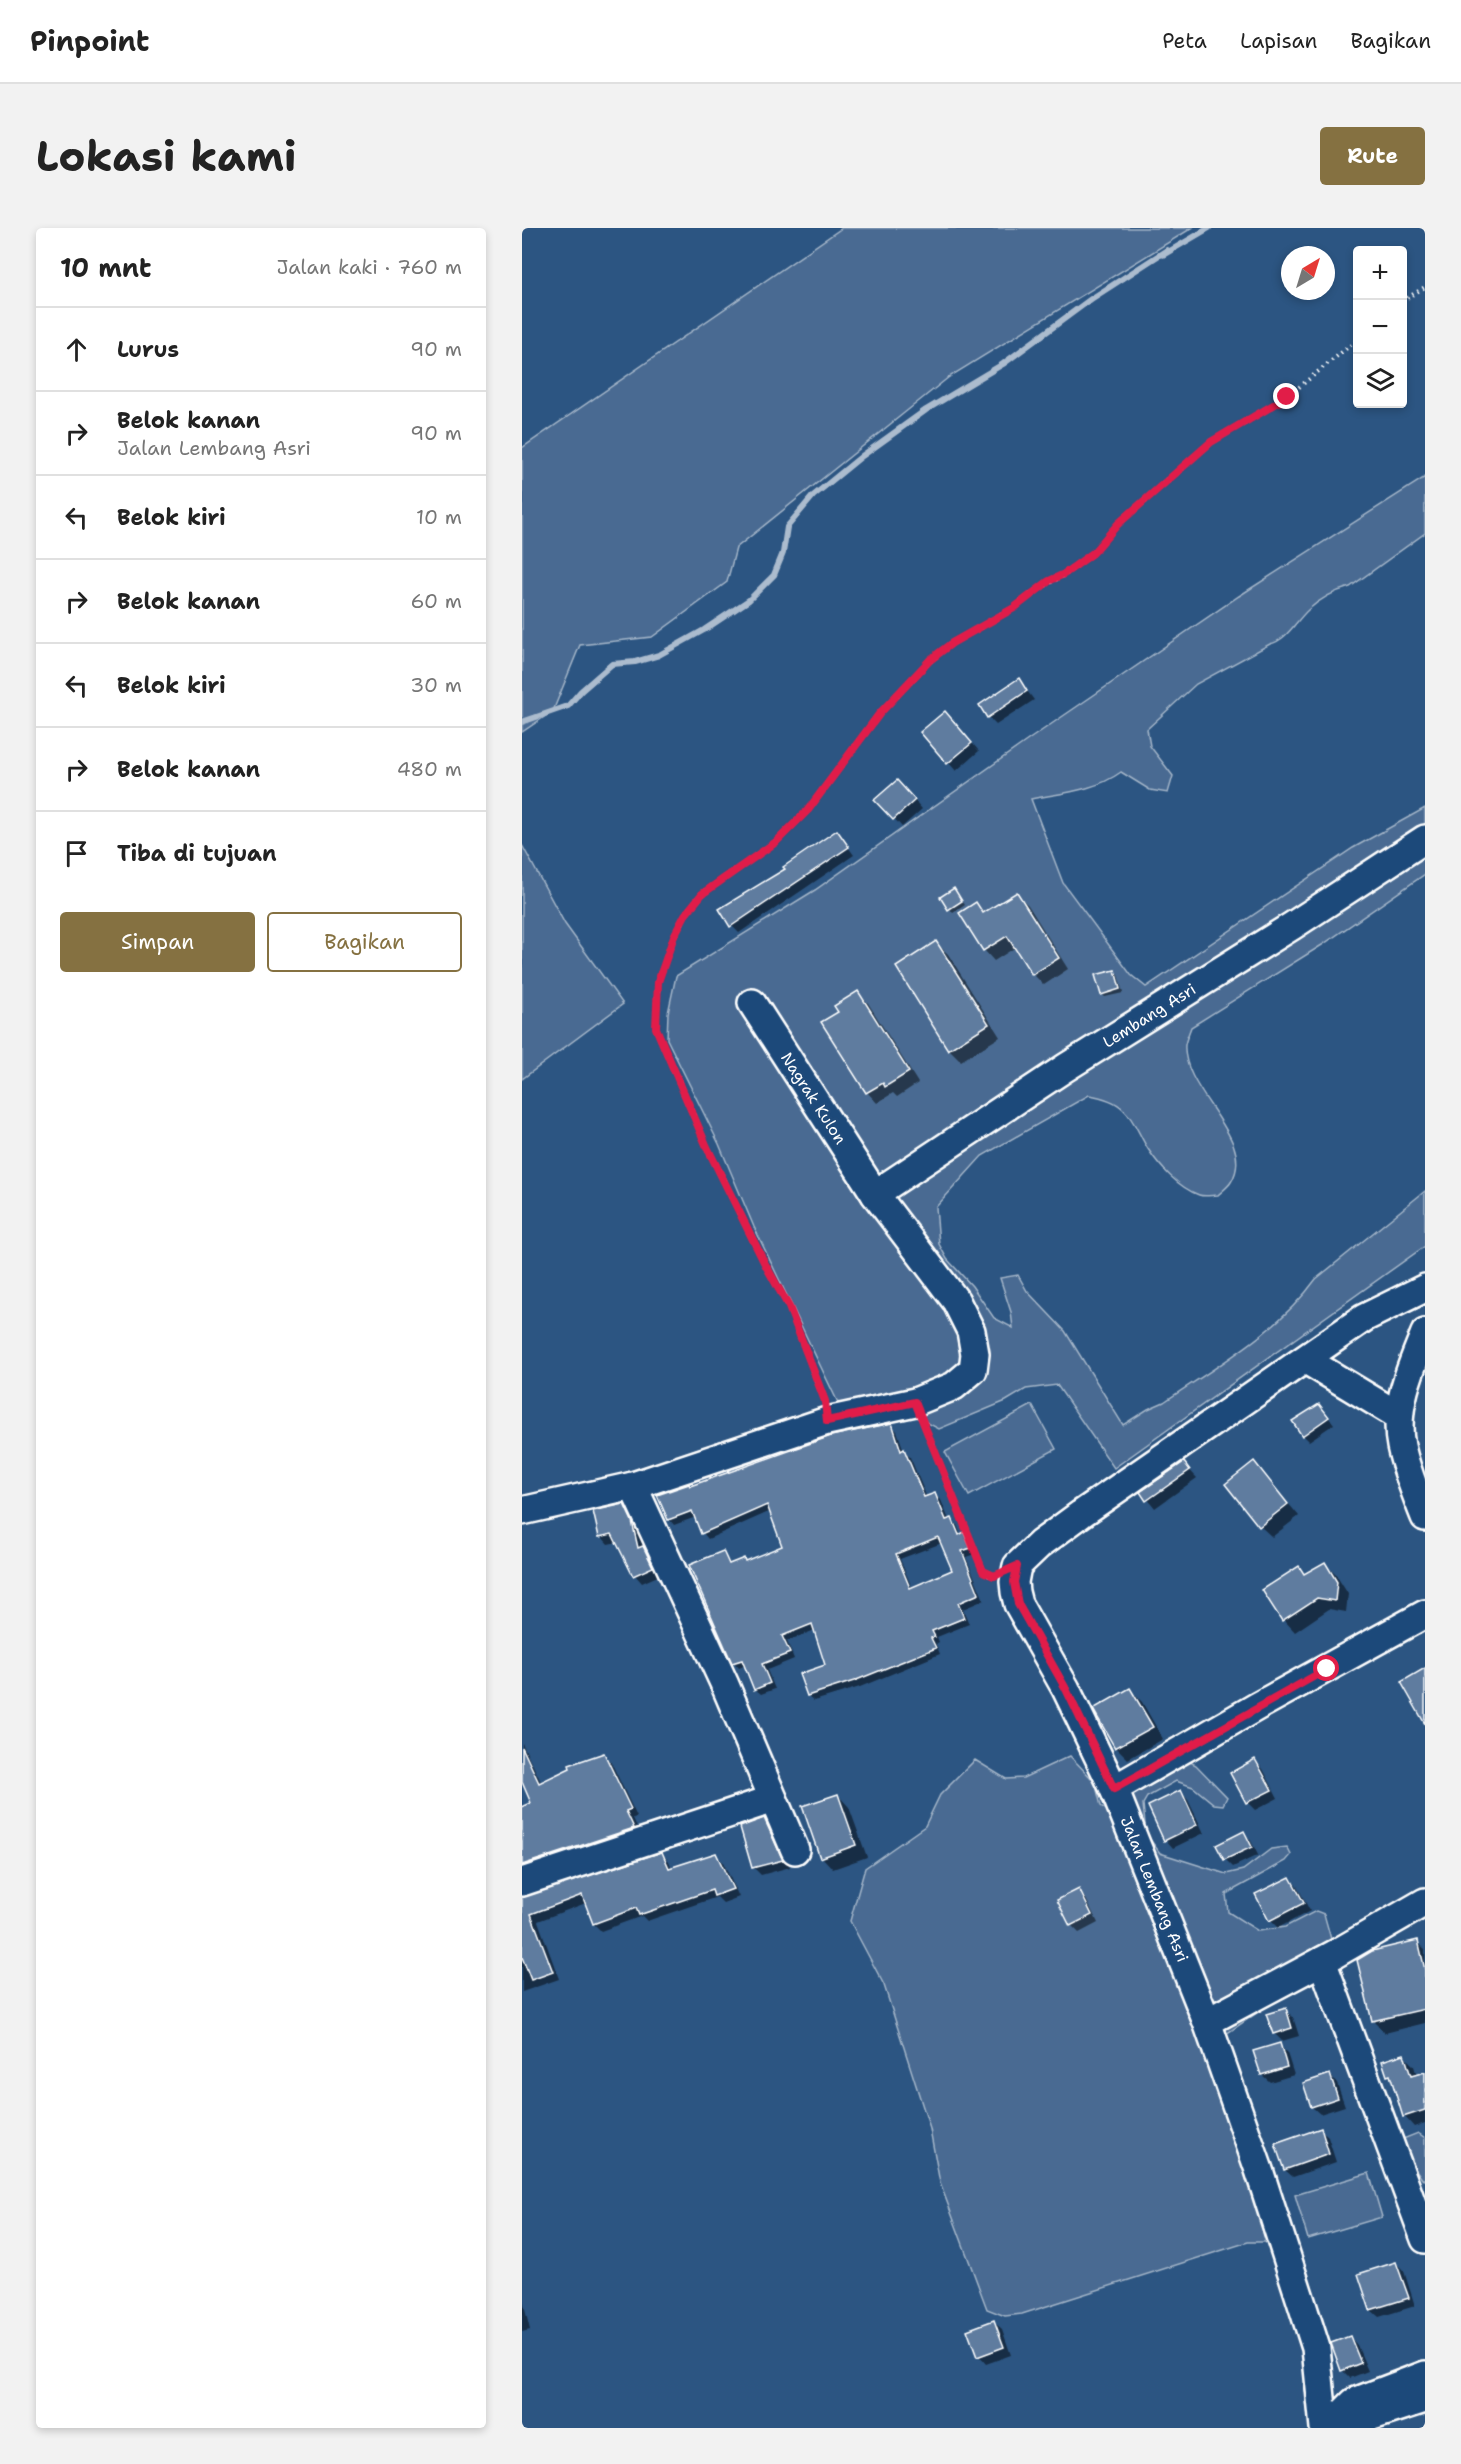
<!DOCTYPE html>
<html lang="id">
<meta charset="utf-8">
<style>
:root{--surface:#fff;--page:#f2f2f2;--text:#222;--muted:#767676;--line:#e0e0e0;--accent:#857141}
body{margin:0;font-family:"Shantell Sans",sans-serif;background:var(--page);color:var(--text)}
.controls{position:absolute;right:18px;top:18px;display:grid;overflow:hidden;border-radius:6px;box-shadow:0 3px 9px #0003}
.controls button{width:54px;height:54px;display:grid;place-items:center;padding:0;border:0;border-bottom:2px solid var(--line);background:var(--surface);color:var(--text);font:30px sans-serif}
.compass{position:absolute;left:759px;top:18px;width:54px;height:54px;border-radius:50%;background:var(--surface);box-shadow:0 3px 9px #0003;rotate:38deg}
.stop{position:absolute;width:18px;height:18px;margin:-14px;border:4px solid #e11d48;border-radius:50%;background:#fff}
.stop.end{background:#e11d48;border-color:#fff;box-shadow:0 2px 6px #0008}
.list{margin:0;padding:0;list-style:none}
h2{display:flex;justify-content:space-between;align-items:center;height:78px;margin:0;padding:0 24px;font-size:26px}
h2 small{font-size:20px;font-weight:400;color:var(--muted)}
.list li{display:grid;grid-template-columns:39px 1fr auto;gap:18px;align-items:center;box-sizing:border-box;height:84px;padding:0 24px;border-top:2px solid var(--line)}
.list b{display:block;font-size:22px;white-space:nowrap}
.list p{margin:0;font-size:20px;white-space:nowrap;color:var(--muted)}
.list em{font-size:20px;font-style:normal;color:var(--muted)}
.actions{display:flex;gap:12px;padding:18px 24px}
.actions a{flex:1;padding:14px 0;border:2px solid var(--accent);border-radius:6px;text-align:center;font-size:21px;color:var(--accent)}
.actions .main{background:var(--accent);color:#fff}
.icon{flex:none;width:33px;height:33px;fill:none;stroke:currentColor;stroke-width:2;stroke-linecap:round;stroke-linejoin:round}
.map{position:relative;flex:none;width:903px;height:2200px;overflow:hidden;border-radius:6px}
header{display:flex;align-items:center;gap:36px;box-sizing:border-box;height:84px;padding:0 30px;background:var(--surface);border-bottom:2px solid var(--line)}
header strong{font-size:28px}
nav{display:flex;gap:33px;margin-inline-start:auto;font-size:21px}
.intro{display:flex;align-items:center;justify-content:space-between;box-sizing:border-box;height:144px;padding:0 36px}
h1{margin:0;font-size:42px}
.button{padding:15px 27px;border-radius:6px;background:var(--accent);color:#fff;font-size:21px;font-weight:700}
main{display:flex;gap:36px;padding:0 36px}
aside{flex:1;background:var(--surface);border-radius:6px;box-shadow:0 3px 9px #0003}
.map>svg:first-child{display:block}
.green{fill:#486b92;stroke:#a4b5c8;stroke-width:1.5}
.shadow{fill:#0007;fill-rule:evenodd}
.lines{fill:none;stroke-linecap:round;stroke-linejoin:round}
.stream{stroke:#acbcce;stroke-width:6}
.building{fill:#5e7c9f;stroke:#fff;stroke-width:1.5;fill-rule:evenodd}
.minor-casing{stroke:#fff;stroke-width:32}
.path{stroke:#fff;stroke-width:4;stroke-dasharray:1.5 4.5;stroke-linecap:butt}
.minor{stroke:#1f4a7a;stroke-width:27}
.route{stroke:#e11d48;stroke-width:8}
.labels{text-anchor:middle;stroke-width:6;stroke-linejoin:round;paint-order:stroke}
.street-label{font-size:16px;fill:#fff;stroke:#1f4a7a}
</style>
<header>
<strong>Pinpoint</strong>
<nav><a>Peta</a><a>Lapisan</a><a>Bagikan</a></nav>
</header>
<div class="intro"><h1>Lokasi kami</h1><a class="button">Rute</a></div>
<main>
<aside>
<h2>10 mnt<small>Jalan kaki · 760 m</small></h2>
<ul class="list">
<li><svg class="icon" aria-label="ahead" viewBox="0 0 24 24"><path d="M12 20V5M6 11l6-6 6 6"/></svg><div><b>Lurus</b></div><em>90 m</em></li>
<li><svg class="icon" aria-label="right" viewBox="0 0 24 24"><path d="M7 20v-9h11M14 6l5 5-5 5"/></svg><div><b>Belok kanan</b><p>Jalan Lembang Asri</p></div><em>90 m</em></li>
<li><svg class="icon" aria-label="left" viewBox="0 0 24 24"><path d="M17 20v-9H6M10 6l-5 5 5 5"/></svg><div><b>Belok kiri</b></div><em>10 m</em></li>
<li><svg class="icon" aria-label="right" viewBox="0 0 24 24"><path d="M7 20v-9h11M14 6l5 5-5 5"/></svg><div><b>Belok kanan</b></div><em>60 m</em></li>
<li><svg class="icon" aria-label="left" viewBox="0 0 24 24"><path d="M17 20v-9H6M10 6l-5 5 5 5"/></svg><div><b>Belok kiri</b></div><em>30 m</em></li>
<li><svg class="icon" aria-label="right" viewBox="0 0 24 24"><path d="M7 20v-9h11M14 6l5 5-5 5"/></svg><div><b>Belok kanan</b></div><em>480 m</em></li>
<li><svg class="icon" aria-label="arrive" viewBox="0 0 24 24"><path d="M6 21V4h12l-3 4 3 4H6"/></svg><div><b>Tiba di tujuan</b></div></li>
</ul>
<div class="actions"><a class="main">Simpan</a><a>Bagikan</a></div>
</aside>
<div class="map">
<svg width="903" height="2200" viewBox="0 0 903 2200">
<rect width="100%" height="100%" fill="#2c5582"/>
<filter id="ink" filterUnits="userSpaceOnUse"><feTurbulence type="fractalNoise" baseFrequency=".0167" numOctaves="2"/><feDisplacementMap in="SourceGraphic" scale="12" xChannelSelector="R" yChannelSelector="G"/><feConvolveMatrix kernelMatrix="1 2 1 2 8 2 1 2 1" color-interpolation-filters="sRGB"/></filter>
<g filter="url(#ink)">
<g class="green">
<path d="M320,0H670L427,149L214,320L205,354L130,409L58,417L31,483L0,504V220Z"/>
<path d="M903,249V305L828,359C813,363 797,372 786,382C773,394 765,412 748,416L674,456L625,501L628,518L651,548L646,565L628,562L599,544C573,563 540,565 509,571L541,655L609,747L624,759L831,620L903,580V646L800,717L669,799C667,805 664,811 663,817C660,864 736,911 709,954C706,959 700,963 696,967C690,967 683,969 677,967C657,960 637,938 626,921C617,907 613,892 601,881C592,872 580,869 567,867L460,928L414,979L417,1016L425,1031L450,1058L472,1090L491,1100L489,1084L478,1050L496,1047L505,1063L543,1103L601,1197L626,1181L642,1174C695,1138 756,1104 794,1051L903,963V1018L592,1240L535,1157L504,1161L484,1173L417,1201L366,1174L319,1181L232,999L197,916L145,811L146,785L154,748L293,662L506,512L717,368Z"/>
<path d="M0,617L43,696L101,776L0,851Z"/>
<path d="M510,1177L534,1221L447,1268L423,1224Z"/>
<path d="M548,1528L573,1554L579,1578L586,1583L605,1571L634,1539L659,1529L674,1537L705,1569L701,1577L692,1576L671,1559L654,1553L625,1569L621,1576L624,1606L638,1625L704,1646L721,1642L749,1621L765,1619L769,1627L764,1633L704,1666L706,1684L736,1703L763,1699L794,1683L802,1686L809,1711L761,1767L688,1817L747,2014H726L500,2086L483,2088L465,2081L418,1955L408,1901L362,1757L328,1693L343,1640L403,1598L418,1567L453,1532L484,1551L501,1550Z"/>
<path d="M896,1905L903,1910V1952L900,1951L879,1919L881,1911Z"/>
<path d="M847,1945L860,1989L786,2011L773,1967Z"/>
</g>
<g class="shadow">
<path d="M497,452L512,472L474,497L466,489Z"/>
<path d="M431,493L457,523L434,543L400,504Z"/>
<path d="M383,561L400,581L380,599L355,572Z"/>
<path d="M315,604L332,627L217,705L210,698L265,642Z"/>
<path d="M435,665L443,677L431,685L420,670Z"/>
<path d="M495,666L506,677L546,741L522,757L511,746L494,719L472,733L462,722L454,676L464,686Z"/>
<path d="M414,715L426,726L478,809L439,833L427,821Z"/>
<path d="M592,744L596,747L601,765L583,769L580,766Z"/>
<path d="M335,765L346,775L396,855L375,869L371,865L355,875L345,864L318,784Z"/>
<path d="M803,1184L812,1196L787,1213L781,1207Z"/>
<path d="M369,1197L375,1203L382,1223L388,1229L405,1270L413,1267L419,1272L427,1292H429L435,1297L439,1307L442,1306L447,1312L453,1326L444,1329L462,1372L441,1381L447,1396L415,1409L417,1414L414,1416L418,1426L338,1459L292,1473L286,1468L279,1447L305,1438L293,1402L265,1413L272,1431L245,1442L253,1461L239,1466L233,1461L224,1437L217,1440L212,1434L201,1325L209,1337L222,1331L224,1334L262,1319L249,1283L186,1311L181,1305L174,1289L152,1297L147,1291L169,1259ZM420,1315L431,1343L390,1360L378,1331Z"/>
<path d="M732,1235L777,1288L750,1309L738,1298Z"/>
<path d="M662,1236L675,1250L633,1280L620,1264Z"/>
<path d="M102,1278L109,1286L117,1302L121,1320L129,1327L138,1347L120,1355L113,1347L96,1314L86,1316L79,1308Z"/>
<path d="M803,1336L814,1347L826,1366L824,1384L807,1381L773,1404L762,1392L742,1363L777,1340L784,1347Z"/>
<path d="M608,1462L620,1474L641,1511L606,1531L594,1519L573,1482Z"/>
<path d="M0,1515L20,1556L81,1527L89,1534L115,1589L111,1590L119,1608L0,1648V1581L12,1575L0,1552Z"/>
<path d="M733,1533L741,1541L756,1570L733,1582L725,1574L710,1546Z"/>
<path d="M659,1564L666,1572L682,1605L651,1620L644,1612Z"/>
<path d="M316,1567L327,1579L345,1629L311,1641L300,1629Z"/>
<path d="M242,1592L250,1600L268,1639L239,1647L231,1639Z"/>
<path d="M722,1605L729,1613L736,1627L711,1639L703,1631Z"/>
<path d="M140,1626L147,1633L150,1641L193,1626L201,1634L217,1669L201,1675L195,1669L125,1693L120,1688L79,1703L72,1696L64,1675L16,1693L37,1751L0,1764V1671Z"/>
<path d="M768,1651L775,1658L788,1683L756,1700L748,1692Z"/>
<path d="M556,1663L564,1671L576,1695L557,1705L549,1697Z"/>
<path d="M895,1714L903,1721V1795L863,1805L851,1793Z"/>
<path d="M763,1782L771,1789L777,1808L760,1813L752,1805Z"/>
<path d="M757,1817L765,1825L772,1847L748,1854L740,1847Z"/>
<path d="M882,1828L892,1838L895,1848L903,1846V1895L892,1899L882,1888L870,1851L866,1847Z"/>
<path d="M808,1847L815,1855L823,1878L798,1886L790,1879L783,1856Z"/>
<path d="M798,1902L806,1909L814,1934L771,1949L763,1942L755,1917Z"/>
<path d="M874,2035L882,2043L893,2078L857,2089L849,2082L838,2047Z"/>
<path d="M0,2069L8,2102L0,2104Z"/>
<path d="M472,2094L480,2101L489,2127L464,2136L457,2128Z"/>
<path d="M828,2109L835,2117L846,2143L828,2150L820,2142Z"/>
</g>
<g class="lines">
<path class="stream" d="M0,494L46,478L59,463L90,436L113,434L137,427L182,402L227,372L252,347L261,325L265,299L291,268L340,228L404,182L481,136L569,71L645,22L641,27L687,0"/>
</g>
<g class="building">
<path d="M497,450L505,463L465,490L457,477Z"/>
<path d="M423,483L450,515L425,536L398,504Z"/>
<path d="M375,552L393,572L371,592L352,572Z"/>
<path d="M315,602L327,619L208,699L197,681L263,641L261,639Z"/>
<path d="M432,660L440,673L426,682L418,669Z"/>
<path d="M495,664L537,730L510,747L485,708L461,723L437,685L454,674L461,685Z"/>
<path d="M414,713L467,796L426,822L374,739Z"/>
<path d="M593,742L598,761L579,767L573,747Z"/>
<path d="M336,763L387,844L363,859L361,855L344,865L299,794L316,784L312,778Z"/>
<path d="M797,1176L807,1189L780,1208L770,1193Z"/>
<path d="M370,1195L379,1223L382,1221L402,1269L413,1265L424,1292L430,1290L437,1307L442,1304L449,1320L440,1323L457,1366L436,1375L442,1390L410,1403L413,1409L409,1410L414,1420L332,1453L285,1468L277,1446L303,1437L290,1396L260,1408L268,1425L240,1436L248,1455L232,1462L220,1432L210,1435L167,1337L201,1323L207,1336L222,1330L223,1333L260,1318L245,1277L179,1306L170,1283L146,1292L135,1267L167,1256L168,1258L309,1208ZM416,1309L430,1342L388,1360L374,1326Z"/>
<path d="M732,1233L766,1276L737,1299L703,1256Z"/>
<path d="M662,1234L668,1242L624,1273L618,1264Z"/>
<path d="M102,1276L110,1293L116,1320L121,1318L131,1339L111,1348L90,1306L77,1309L71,1283Z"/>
<path d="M803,1334L815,1354L813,1373L795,1370L760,1393L740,1362L777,1338L782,1346Z"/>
<path d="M903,1440V1496L879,1454Z"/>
<path d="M608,1460L631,1499L593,1520L571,1481Z"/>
<path d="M0,1519L17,1555L48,1540L47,1537L82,1525L109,1581L104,1583L112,1600L0,1637V1579L9,1575L0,1554Z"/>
<path d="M733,1531L750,1562L724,1575L708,1545Z"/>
<path d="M659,1562L675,1597L642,1613L626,1578Z"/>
<path d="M316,1566L334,1617L298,1630L280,1578Z"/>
<path d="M242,1590L261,1632L230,1640L218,1599Z"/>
<path d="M722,1603L730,1619L702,1632L694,1617Z"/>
<path d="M140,1624L147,1640L194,1625L211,1661L192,1668L190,1662L117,1687L114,1680L71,1696L60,1667L9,1686L31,1744L9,1752L0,1729V1669Z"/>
<path d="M768,1649L782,1675L747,1693L733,1666Z"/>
<path d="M557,1661L570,1687L548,1698L535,1672Z"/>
<path d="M896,1712L903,1742V1781L850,1793L835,1732L850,1723Z"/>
<path d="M764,1780L770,1800L751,1806L744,1786Z"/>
<path d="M758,1815L765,1839L739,1847L731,1823Z"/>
<path d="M882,1826L889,1848L903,1844V1882L881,1889L868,1847L865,1848L860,1833Z"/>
<path d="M808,1846L816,1870L789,1879L781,1855Z"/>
<path d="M799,1900L807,1926L762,1942L753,1916Z"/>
<path d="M874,2034L887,2070L848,2082L836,2046Z"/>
<path d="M472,2092L482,2119L455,2129L445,2102Z"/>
<path d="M828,2108L839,2135L819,2143L809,2115Z"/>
</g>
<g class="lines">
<defs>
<g id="minor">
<path d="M353,966L543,840L770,698L903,611"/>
<path d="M903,1105C889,1139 871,1180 879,1218C884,1242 894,1266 903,1289"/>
<path d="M784,1132L877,1188"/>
<path d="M111,1258L203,1457L273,1622"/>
<path d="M0,1283L111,1258L305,1193L393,1174L432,1158L451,1142L453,1126L449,1103L434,1073L353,966L230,775"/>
<path d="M592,1561L736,1478L903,1386"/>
<path d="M0,1654L251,1571"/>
<path d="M800,1733L903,2011"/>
<path d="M685,1794L813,1726L903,1674"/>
<path d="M802,2200L794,2120L737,1942L685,1794L592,1561L544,1461L496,1376L493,1364L492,1354L495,1338L518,1316L559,1286L842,1090L903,1060"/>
<path d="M806,2200L832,2174L903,2147"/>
<path d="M813,2200L903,2171"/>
</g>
</defs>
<use href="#minor" class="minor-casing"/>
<g class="path">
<path d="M880,73L903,59"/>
<path d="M302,1171L267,1079L243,1036L185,919L134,800L136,754L152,708L163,687L180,666L254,614L286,582L358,485L408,433L430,415L492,380L513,363L542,347L571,325L596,296L689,214L765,169L836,111"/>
<path d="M401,1193L461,1343L465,1347L473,1348"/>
</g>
<use href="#minor" class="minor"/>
</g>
</g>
<g class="lines" filter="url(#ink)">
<path class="route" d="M765,169L689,214L596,296L571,325L542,346L527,353L492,380L430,415L408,432L358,485L286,582L254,614L180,666L163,687L152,708L136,754L134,800L185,919L243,1036L267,1079L303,1173L305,1193L393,1174L461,1343L472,1348L495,1338L492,1354L496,1376L544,1461L592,1561L805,1441"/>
</g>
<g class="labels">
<g class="street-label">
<text transform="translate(627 787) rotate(-32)" y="6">Lembang Asri</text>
<text transform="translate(292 870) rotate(57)" y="6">Nagrak Kulon</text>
<text transform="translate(633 1661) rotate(68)" y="6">Jalan Lembang Asri</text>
</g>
</g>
</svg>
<div class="controls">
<button>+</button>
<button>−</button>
<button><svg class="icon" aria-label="layers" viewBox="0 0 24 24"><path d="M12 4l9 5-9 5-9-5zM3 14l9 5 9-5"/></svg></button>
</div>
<svg class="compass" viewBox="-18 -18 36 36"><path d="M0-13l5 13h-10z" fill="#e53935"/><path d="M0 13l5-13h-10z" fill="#767676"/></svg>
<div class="stop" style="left:805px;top:1441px"></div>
<div class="stop end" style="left:765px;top:169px"></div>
</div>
</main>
